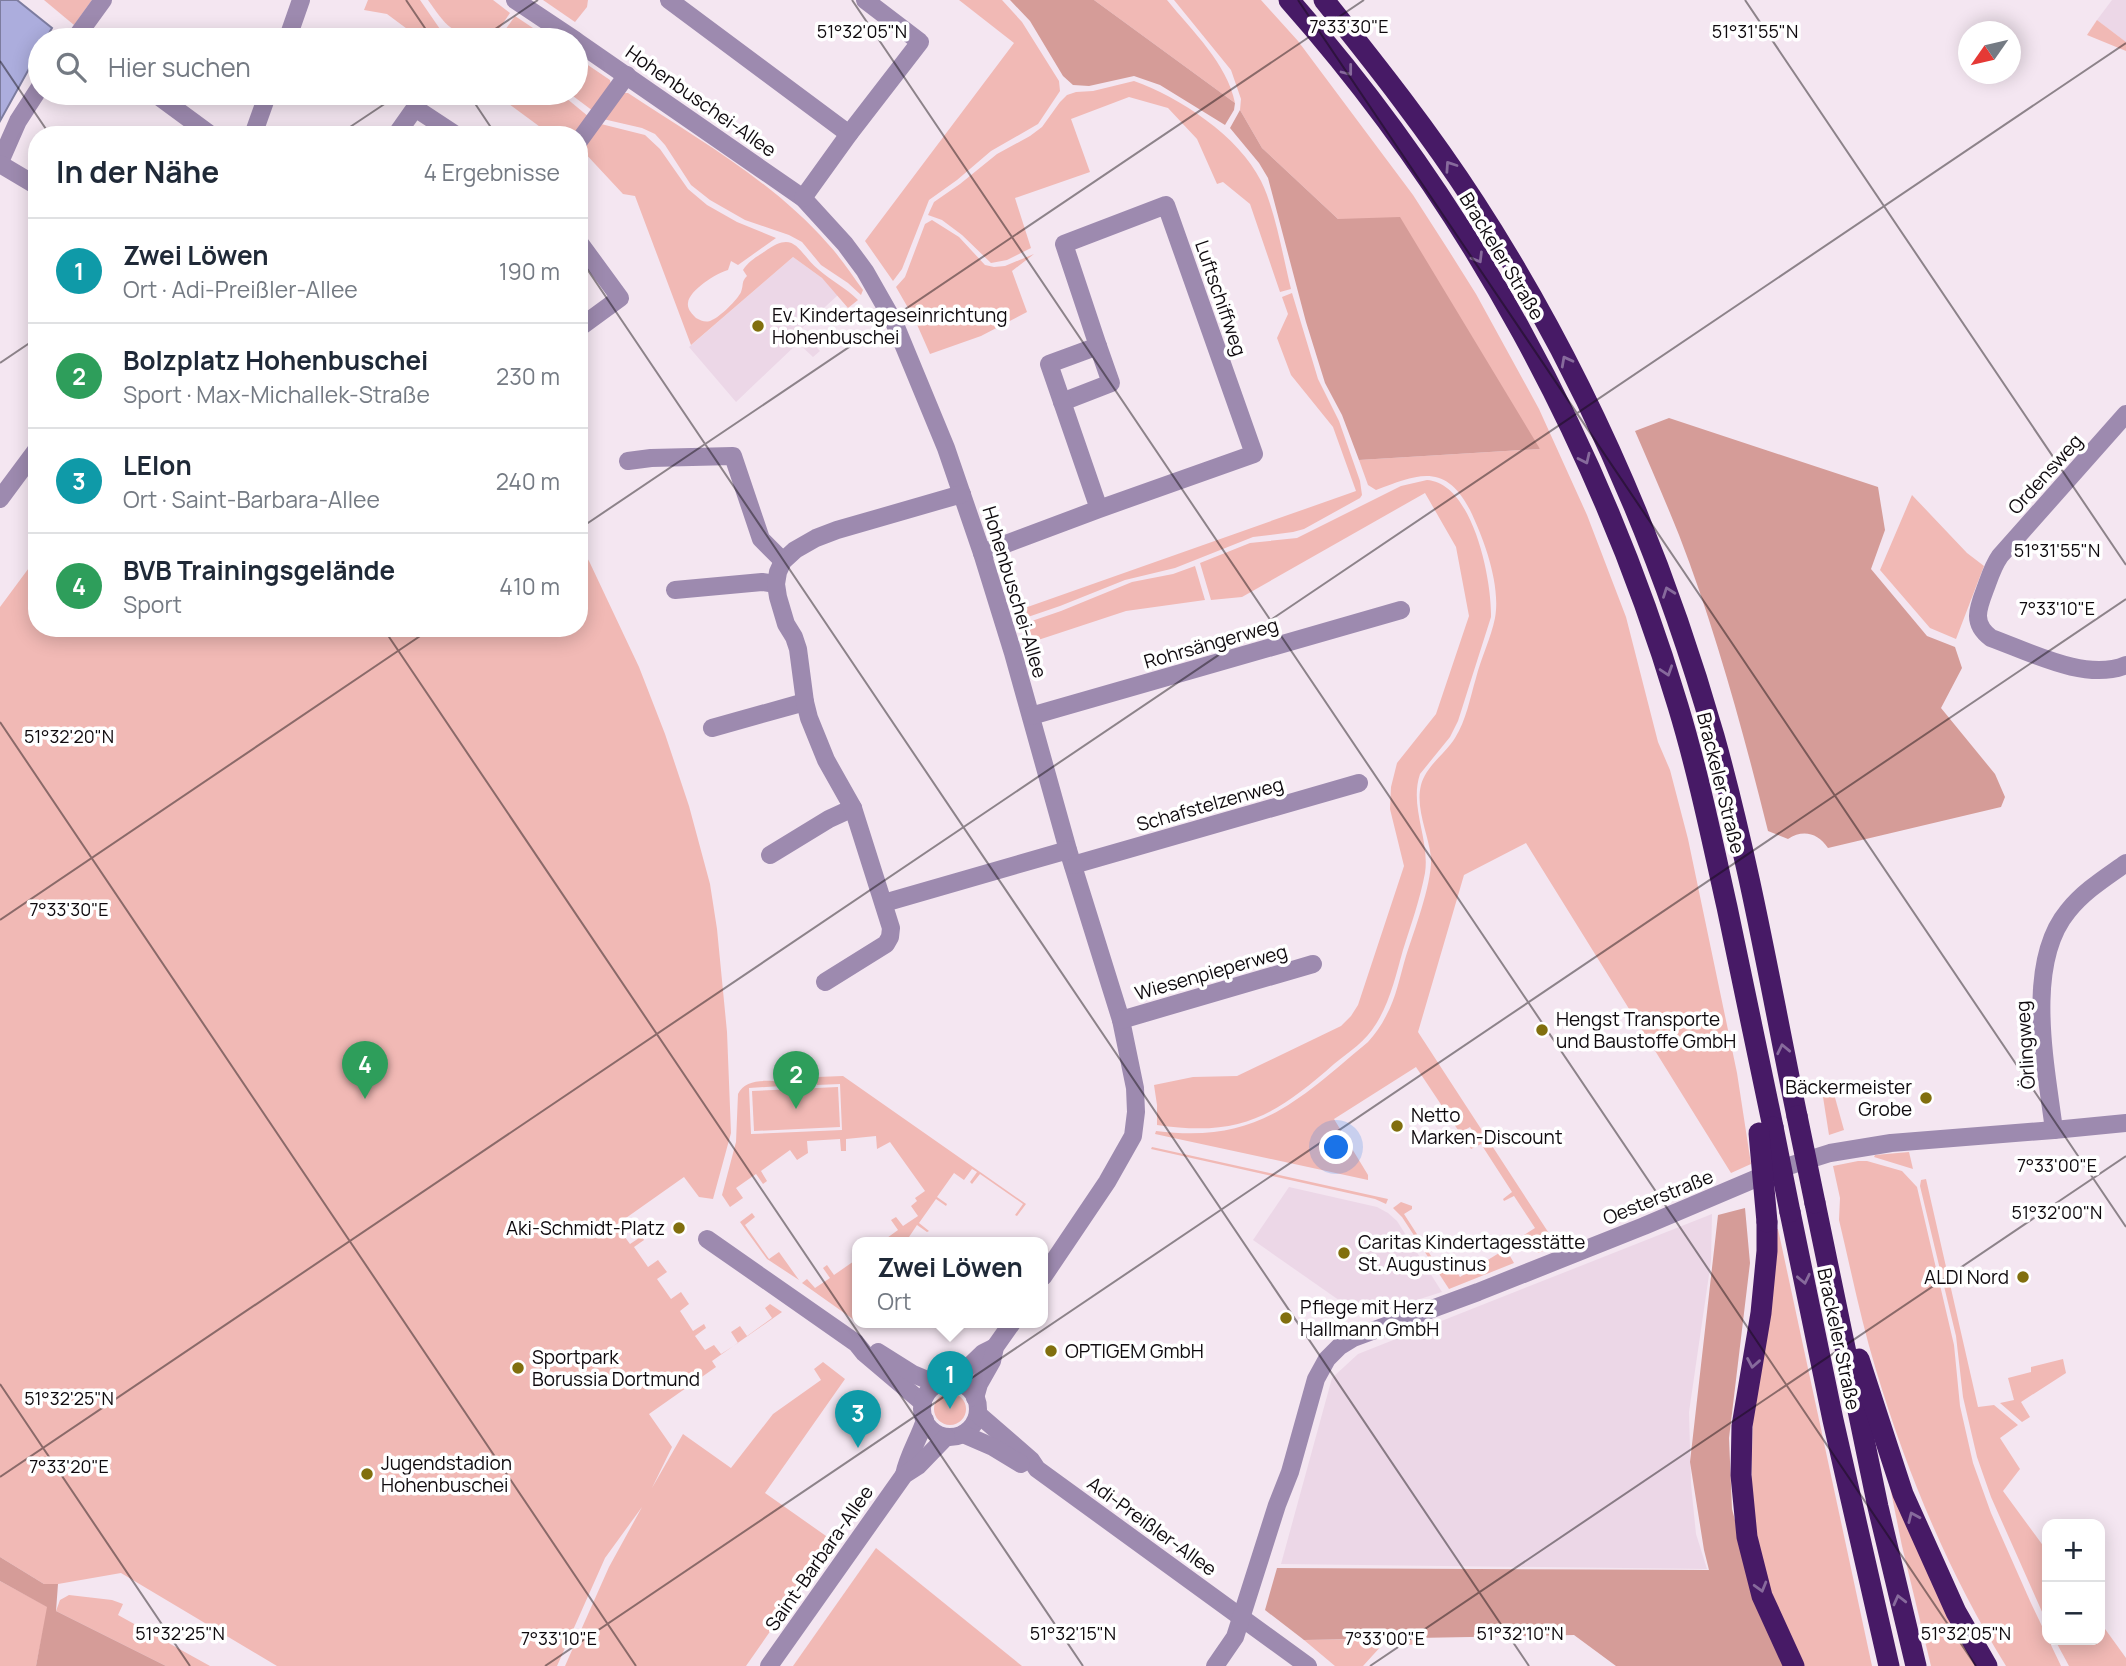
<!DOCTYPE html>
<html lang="de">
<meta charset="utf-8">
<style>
:root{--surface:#fff;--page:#f6f6f7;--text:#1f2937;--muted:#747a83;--line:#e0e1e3;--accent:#1a73e8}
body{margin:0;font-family:Manrope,sans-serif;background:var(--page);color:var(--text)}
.controls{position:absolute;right:21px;bottom:21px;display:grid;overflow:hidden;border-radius:14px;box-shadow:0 4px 18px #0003}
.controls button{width:63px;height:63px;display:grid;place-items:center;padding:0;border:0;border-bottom:2px solid var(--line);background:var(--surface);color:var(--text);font:35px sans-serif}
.compass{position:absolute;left:1958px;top:21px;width:63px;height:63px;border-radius:50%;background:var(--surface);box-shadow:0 4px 18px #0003;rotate:236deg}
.you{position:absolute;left:1337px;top:1148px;width:24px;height:24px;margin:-18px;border:5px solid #fff;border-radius:50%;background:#1a73e8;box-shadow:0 0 0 10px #1a73e833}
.badge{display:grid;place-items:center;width:46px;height:46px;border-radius:50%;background:var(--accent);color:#fff;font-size:23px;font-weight:700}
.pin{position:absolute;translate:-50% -58px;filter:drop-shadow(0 2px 4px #0008)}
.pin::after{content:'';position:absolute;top:37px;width:24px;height:21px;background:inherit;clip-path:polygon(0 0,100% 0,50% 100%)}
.popup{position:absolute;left:852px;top:1237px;width:196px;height:91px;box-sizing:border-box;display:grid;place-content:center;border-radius:14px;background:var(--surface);filter:drop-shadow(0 2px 5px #0005);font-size:23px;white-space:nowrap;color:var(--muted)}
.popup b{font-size:26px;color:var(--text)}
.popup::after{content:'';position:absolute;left:50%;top:100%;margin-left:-14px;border:14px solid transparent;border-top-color:var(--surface)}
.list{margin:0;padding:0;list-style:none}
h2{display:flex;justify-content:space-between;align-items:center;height:91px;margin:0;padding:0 28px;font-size:30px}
h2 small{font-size:23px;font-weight:400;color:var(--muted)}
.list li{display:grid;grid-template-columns:46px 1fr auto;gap:21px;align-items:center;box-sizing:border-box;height:105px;padding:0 28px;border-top:2px solid var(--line)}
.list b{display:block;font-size:26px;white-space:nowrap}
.list p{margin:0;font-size:23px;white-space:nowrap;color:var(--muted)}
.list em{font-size:23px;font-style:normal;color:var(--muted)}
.icon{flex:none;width:38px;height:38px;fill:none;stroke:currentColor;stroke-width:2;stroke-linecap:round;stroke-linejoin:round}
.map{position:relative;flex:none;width:2126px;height:1666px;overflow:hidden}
.search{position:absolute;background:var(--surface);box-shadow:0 4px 18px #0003;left:28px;top:28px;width:560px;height:77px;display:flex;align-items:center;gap:18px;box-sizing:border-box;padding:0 24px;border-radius:38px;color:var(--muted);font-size:26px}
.panel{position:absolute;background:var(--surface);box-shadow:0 4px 18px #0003;left:28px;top:126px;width:560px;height:511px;border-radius:28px}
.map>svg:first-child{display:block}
.built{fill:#ecd7e7}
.green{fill:#f1b9b5}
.forest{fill:#d59c98}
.water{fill:#acaddd;stroke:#7d7c9f;stroke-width:2}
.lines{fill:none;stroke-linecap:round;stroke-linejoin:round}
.minor{stroke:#9d8aaf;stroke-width:18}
.highway{stroke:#471a66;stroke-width:21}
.highway-bridge{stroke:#471a66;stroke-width:21}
.oneway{stroke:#876a9c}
.ticks{fill:none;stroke:#0f0a0e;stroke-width:2;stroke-opacity:0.45}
.poi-dot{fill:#816f0e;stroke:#fff;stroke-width:2.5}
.labels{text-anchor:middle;stroke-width:7;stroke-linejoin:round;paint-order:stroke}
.street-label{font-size:19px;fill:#0f0a0e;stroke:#fff}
.poi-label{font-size:19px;fill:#0f0a0e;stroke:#fff;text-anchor:start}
.ticks-label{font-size:18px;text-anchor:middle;fill:#0f0a0e;stroke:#fff;stroke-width:7;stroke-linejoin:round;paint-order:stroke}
</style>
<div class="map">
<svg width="2126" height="1666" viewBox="0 0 2126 1666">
<rect width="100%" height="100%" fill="#f4e6f1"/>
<g class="built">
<path d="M2112,0H2126V42L2097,20Z"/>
<path d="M793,257L822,278L838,295L800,330L820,351L813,357L798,343L736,402L689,347Z"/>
<path d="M1289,1187L1377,1207L1388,1213L1397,1221L1442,1292L1363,1317L1253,1240Z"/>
<path d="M1712,1214L1711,1261L1689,1412L1691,1484L1696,1534L1707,1569L1281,1564L1332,1378L1358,1354Z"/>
</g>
<g class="green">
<path d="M44,0H92L74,25Z"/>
<path d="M368,0H420L442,32L456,40H422L387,14L364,10Z"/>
<path d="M428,0H493L510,13L493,38C453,34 451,33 428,0Z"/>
<path d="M543,0H588L587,7L575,22Z"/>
<path d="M959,0H1002L1022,22L1059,81L1060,91L1038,124L991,151L957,180L929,200L902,269L893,281L865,241L1014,43Z"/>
<path d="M1094,0H1167C1192,31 1227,63 1235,103Z"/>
<path d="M1174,0H1261L1298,41L1413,195L1449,251L1476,294L1539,409L1587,515L1626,617L1658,742L1670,770L1688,839L1737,1073L1751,1164L1731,1173L1526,843L1464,875L1418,1032L1552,1238L1553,1247L1538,1253L1524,1235L1535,1228L1514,1196L1504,1201L1503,1199L1512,1192L1481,1144L1471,1149L1470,1147L1479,1141L1470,1127L1460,1133L1416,1067L1334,1119L1368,1175V1180L1155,1134L1156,1131C1257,1144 1296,1102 1368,1042C1375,1034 1381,1026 1386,1016C1396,998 1400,976 1406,956C1414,931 1432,884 1431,858C1429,835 1415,809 1421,785C1426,766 1445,754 1455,738C1466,721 1470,698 1476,678C1481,658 1491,638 1495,618C1501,585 1484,539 1470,510C1445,462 1418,474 1376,490L1368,485L1359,460L1540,449L1338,219L1262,148L1240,110L1241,99L1231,70Z"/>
<path d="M515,16L551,40H498Z"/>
<path d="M2097,20L2126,42V51L2087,35Z"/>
<path d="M576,57L610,80L611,85L593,111L569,93H576Z"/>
<path d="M1134,81C1179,97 1239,136 1261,181C1275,209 1283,257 1291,289L1280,292L1250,204L1223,182L1217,184L1197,139L1168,108L1129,97L1071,119L1090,172L1015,198L1031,248L1007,260L991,263L962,235L942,220L928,215L934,202L960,184L997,154L1030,136L1042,127L1060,102L1067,95L1076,92L1093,91Z"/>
<path d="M494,93H560L589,117L577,135H551Z"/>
<path d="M622,93H628C696,138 773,181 828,244C841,258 852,275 863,290L861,295L848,283L821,265L802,242L789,235L745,220L710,200L691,185L665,145L655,134L642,128L603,119Z"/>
<path d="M601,124L645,135L660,149L688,189L707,205L737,222L776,238L738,265L731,261L728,270C717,273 689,290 688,303C687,309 692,314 696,318C701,321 707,323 712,320C720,317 738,299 741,292C744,284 741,282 747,276L743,270C748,262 756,257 764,252C796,228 797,252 819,270C832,281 846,288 858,300L848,308L822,278L793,257L691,345L635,196L623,194L582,150Z"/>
<path d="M932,220L959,237L985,265L994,267L1005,266L1034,254L1012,271L1027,312L981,336L930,354L915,320L896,287L905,277L925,224Z"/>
<path d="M1292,293L1318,379L1339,421L1360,481L1362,495L1360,498L1304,529L1293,532L1253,537L1175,568L1125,580L1060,606L1022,619L1019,610L1356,491L1333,427L1291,375L1277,338L1288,314L1282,297Z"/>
<path d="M1427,480C1473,483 1492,580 1491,617L1458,721L1450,737L1420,774C1409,807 1430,839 1425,873C1420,899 1411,925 1403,950C1396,975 1390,1002 1376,1024C1366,1041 1349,1052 1334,1064C1274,1117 1239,1137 1157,1125V1105L1154,1085L1193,1077L1237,1076L1341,1026L1351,1016L1358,1005L1404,866L1390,809L1391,787L1397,763L1436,714L1469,616L1456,547L1425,493L1242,597L1211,600L1200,563L1250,543L1297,538L1401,486Z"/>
<path d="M1912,495L1967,553L1984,566L1956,639L1930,628L1880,570Z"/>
<path d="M579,546L589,561L639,667L665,734L689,806L710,884L717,929L727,1032L731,1133L713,1199L699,1197L684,1177L616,1225L630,1244L642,1236L644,1240L634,1247L648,1267L658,1260L667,1272L657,1279L671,1299L681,1292L689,1304L680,1311L693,1331L704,1324L706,1328L695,1336L705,1350L714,1345L721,1354L738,1343L731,1332L740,1326L747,1336L772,1318L765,1308L770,1304L782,1312L712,1361L716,1367L649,1414L672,1447L652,1488L683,1434L731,1468L773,1414L821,1380L814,1369L823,1362L845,1379L765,1493L836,1543L827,1555L824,1554L746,1666H565L609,1567L642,1507L605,1558L557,1666H277L121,1573L58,1584H44L0,1557V607L37,557V628H579Z"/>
<path d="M1195,566L1205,600L1126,611L1029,643L1023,624L1061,611L1132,582L1173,574Z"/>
<path d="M843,1076L1026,1204L1017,1216L1015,1215L1023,1204L980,1174L972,1184L970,1182L977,1172L972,1169L964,1180L954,1173L937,1197L947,1204L946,1206L936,1199L919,1223L929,1231L927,1232L917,1225L905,1243H880L898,1230L891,1220L896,1217L903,1226L918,1216L911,1206L917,1201L915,1198L925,1191L890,1142L877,1149L876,1136L846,1139V1151H841L840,1139L807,1141L808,1153L797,1160L790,1150L761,1171L767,1181L763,1184L756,1174L736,1188L743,1198L730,1207L722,1195L736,1142L738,1094C747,1074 781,1082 798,1085L749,1088L751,1134L842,1130L840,1084L817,1085V1077Z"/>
<path d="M838,1087L840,1127L754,1131L752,1091Z"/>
<path d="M1834,1094L1844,1130L1829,1135L1823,1097Z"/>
<path d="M1152,1147L1388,1199L1386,1204L1375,1199L1151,1149Z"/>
<path d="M1909,1152L1913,1169L1874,1157L1875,1155Z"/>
<path d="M1858,1161H1867L1902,1171L1917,1187L1954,1345L1960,1406L1973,1463L1991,1513L2030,1601L2061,1666H2006C1949,1574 1907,1473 1876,1370C1861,1321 1851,1270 1839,1220L1840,1198L1833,1166Z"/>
<path d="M1926,1179L1978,1407L1994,1405L2018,1425L2000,1438L2020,1469L2003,1491L2047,1551V1623L1991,1497L1977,1457L1963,1397L1956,1336L1920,1186L1921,1180Z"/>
<path d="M1401,1202L1412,1206V1209L1404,1214L1442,1273L1453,1266L1460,1277L1504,1250L1498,1241L1500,1239L1514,1263L1449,1289L1402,1217L1393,1208Z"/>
<path d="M752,1213L755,1217L745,1225L769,1259L779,1252L799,1280L767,1259L740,1222Z"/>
<path d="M1775,1229H1778L1872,1666H1804L1770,1593L1757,1543L1751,1500L1753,1410Z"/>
<path d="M857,1259V1310L854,1315L857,1317V1322L802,1283L807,1279L815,1288L830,1278L823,1268L827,1265L834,1275Z"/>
<path d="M2063,1359L2066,1373L2021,1402L2030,1417L2022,1422L2000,1403L2014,1400L2008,1378L2031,1372V1367Z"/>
<circle cx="950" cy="1409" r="16"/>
<path d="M1888,1477L1979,1666H1931L1902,1546Z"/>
<path d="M876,1548L1022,1666H793Z"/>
<path d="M0,1581L48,1607L36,1666H0Z"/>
<path d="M69,1595L112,1600L123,1604L118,1615L210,1666H166L56,1611L60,1600Z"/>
<path d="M2100,1622L2126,1658V1666H2069L2055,1640H2100Z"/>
<path d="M1378,1639L1422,1640L1423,1645L1383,1644L1363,1666H1335L1304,1640Z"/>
</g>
<g class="forest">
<path d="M1010,0H1094L1235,103L1234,110L1225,125L1160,85L1134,76L1089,86L1073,85L1063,76L1030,21Z"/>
<path d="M1240,110L1262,148L1338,219L1400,217L1540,449L1359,460L1342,415L1325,383L1306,322L1268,178L1259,163L1230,128Z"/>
<path d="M1669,418L1878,487L1885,530L1871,569L1927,636L1955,647L1962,668L1941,708L1995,774L2005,797L2001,807L1828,848C1818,833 1803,829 1788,839L1768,831C1743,731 1716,631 1679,535C1665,500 1650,466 1635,431Z"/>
<path d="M1745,1208L1750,1263L1729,1438L1732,1509L1761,1618L1787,1666H1616L1574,1635L1304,1640L1265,1610L1277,1568L1709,1570L1704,1550L1690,1462L1718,1215Z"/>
<path d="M0,1557L44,1584H58L56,1611L166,1666H36L47,1607L0,1581Z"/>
</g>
<path class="water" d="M0,0H17L52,28L45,40H40V49L0,121Z"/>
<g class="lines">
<g class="minor">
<path d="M515,0L575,40"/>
<path d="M669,0L849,134"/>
<path d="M74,40L103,0"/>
<path d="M287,40L301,0"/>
<path d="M576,41L803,198L845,244L865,271L894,322L946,448L982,553L1013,653L1068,850L1121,1020L1135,1088L1136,1112L1133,1136L1107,1182L1043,1277"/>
<path d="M154,93L211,135"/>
<path d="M253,135L268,93"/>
<path d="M396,135L415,108L456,135"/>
<path d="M579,141L627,75"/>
<path d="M0,162L18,121L40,87"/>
<path d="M0,164L37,186"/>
<path d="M803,198L849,134L920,42L865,0"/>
<path d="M579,242L620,298L579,328"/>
<path d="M1062,402L1111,383L1098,346"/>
<path d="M2126,414L2000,556C1993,566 1990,576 1986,587C1978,608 1971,623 1991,638C2030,652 2086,682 2126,665"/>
<path d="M628,461L651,458L733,456L761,539L783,561"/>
<path d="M0,499L37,449"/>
<path d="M982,553L1099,509L1254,454L1166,205L1064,244L1098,346L1049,364L1099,509"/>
<path d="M675,590L762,582L776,584"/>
<path d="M1031,716L1401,610"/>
<path d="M712,728L805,702"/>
<path d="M770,855L829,819L853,808"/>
<path d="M1073,865L1359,783"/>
<path d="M884,903L1068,850"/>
<path d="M825,982L886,944L890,937L891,928L853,808L826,760L809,718L805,702L798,649L794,637L786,624L778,597L776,584L778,572L783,561L795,550L816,538L837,530L962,494"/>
<path d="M1121,1020L1313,964"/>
<path d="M2054,1130C2046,1066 2024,964 2068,911C2084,891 2105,878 2126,863"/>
<path d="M707,1239L856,1343L864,1353L923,1403"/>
<path d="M878,1352L913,1374L937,1384"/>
<path d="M954,1381L983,1353L995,1347"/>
<circle cx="950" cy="1409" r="28"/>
<path d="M975,1398L979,1384L992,1361L995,1347L1012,1323"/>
<path d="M978,1414L1031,1460L1037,1469L1308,1666"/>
<path d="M963,1434L993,1447L1021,1464"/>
<path d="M904,1475C908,1455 919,1439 925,1420"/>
<path d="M769,1666L904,1475L918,1466L946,1437"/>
<path d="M1215,1666L1235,1637L1277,1505L1290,1472L1316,1379L1327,1359L1340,1346L1353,1338L1478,1292L1644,1226L1776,1170L1830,1153L1891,1143L2054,1130L2126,1123"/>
</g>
<g class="highway">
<path d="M1289,0C1468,202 1601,448 1678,706C1698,772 1712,840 1727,907C1742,980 1758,1054 1773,1127"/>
<path d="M1324,0C1377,66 1429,132 1475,203C1582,368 1660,547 1714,736C1749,861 1771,989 1797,1116"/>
<path d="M1815,1203L1878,1507L1916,1666"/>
<path d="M1790,1212L1833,1420L1889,1666"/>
<path d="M1767,1222V1251L1761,1313L1742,1426L1741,1475L1747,1537L1762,1596L1794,1666"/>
<path d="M1859,1359L1903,1494L1956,1612L1987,1666"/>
</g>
<g class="highway-bridge">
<path d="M1797,1116L1815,1203"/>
<path d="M1773,1127L1790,1212"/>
<path d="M1759,1133L1767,1222"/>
</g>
</g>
<defs><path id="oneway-chevron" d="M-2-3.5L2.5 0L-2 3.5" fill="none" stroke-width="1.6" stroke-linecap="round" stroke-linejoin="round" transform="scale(1.75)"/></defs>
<g class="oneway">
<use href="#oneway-chevron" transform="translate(1348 71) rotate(52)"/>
<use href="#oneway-chevron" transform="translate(1450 166) rotate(-124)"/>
<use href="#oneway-chevron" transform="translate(1478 258) rotate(59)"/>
<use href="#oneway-chevron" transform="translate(1566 361) rotate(-118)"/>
<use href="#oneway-chevron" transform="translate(1585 459) rotate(65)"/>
<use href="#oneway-chevron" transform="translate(1668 592) rotate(-110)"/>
<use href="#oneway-chevron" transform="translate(1667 671) rotate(72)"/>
<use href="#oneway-chevron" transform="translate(1783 1049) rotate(-102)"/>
<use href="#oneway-chevron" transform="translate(1804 1279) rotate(78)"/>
<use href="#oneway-chevron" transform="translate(1753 1363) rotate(100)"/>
<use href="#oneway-chevron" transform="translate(1913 1517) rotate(-114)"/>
<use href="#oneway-chevron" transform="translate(1761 1587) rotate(74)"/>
<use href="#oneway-chevron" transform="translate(1899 1600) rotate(-104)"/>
</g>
<path class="ticks" d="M406,0L433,40M852,0L1976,1666M1298,0L2126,1227M1745,0L2126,565M479,40L538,0M0,61L50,135M468,93L496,135M338,135L401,93M579,257L1529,1666M0,363L37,338M579,529L1364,0M383,628L1083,1666M0,722L636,1666M0,920L432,628M0,1384L190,1666M0,1477L2126,43M545,1666L2126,599M1370,1666L2126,1156"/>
<g class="poi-dot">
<circle cx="758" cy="326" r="7"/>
<circle cx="1542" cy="1030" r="7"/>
<circle cx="1926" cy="1098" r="7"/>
<circle cx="1397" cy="1126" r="7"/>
<circle cx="679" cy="1228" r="7"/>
<circle cx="1344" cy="1253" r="7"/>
<circle cx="2023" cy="1277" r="7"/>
<circle cx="1286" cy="1318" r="7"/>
<circle cx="1051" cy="1351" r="7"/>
<circle cx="518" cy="1368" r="7"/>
<circle cx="367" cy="1474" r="7"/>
</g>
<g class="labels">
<g class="street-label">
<text transform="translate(701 101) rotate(35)" y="7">Hohenbuschei-Allee</text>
<text transform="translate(1502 256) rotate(59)" y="7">Brackeler Straße</text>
<text transform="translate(1221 298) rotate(71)" y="7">Luftschiffweg</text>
<text transform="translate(2045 474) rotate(-48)" y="7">Ordensweg</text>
<text transform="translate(1015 592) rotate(73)" y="7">Hohenbuschei-Allee</text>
<text transform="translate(1211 643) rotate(-16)" y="7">Rohrsängerweg</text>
<text transform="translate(1721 783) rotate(76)" y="7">Brackeler Straße</text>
<text transform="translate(1210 804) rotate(-16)" y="7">Schafstelzenweg</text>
<text transform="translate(1211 972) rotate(-16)" y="7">Wiesenpieperweg</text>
<text transform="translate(2025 1045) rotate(-94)" y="7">Örlingweg</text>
<text transform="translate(1658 1197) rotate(-22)" y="7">Oesterstraße</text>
<text transform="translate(1839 1339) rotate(78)" y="7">Brackeler Straße</text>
<text transform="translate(1152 1526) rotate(36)" y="7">Adi-Preißler-Allee</text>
<text transform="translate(819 1558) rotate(-55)" y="7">Saint-Barbara-Allee</text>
</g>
<g class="poi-label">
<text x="772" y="322">Ev. Kindertageseinrichtung<tspan x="772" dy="22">Hohenbuschei</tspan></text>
<text x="1556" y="1026">Hengst Transporte<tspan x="1556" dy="22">und Baustoffe GmbH</tspan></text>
<text x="1912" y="1094" text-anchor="end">Bäckermeister<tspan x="1912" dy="22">Grobe</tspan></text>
<text x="1411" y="1122">Netto<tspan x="1411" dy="22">Marken-Discount</tspan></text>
<text x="665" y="1235" text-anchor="end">Aki-Schmidt-Platz</text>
<text x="1358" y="1249">Caritas Kindertagesstätte<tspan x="1358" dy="22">St. Augustinus</tspan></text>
<text x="2009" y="1284" text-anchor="end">ALDI Nord</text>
<text x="1300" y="1314">Pflege mit Herz<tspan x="1300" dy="22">Hallmann GmbH</tspan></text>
<text x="1065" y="1358">OPTIGEM GmbH</text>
<text x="532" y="1364">Sportpark<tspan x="532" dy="22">Borussia Dortmund</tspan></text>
<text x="381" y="1470">Jugendstadion<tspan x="381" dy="22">Hohenbuschei</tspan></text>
</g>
</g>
<g class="ticks-label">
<text x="1349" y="33">7°33'30"E</text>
<text x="862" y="38">51°32'05"N</text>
<text x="1755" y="38">51°31'55"N</text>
<text x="2057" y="557">51°31'55"N</text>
<text x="2057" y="615">7°33'10"E</text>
<text x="69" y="743">51°32'20"N</text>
<text x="69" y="916">7°33'30"E</text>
<text x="2057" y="1172">7°33'00"E</text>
<text x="2057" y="1219">51°32'00"N</text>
<text x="69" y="1405">51°32'25"N</text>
<text x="69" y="1473">7°33'20"E</text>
<text x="180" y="1640">51°32'25"N</text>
<text x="1073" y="1640">51°32'15"N</text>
<text x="1520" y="1640">51°32'10"N</text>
<text x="1966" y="1640">51°32'05"N</text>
<text x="559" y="1645">7°33'10"E</text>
<text x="1385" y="1645">7°33'00"E</text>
</g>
</svg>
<div class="controls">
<button>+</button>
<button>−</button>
</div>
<svg class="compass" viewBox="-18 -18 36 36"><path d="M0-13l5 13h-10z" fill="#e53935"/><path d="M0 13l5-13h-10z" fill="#747a83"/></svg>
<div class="you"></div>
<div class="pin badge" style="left:950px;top:1409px;background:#0f9aa8">1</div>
<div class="popup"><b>Zwei Löwen</b>Ort</div>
<div class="pin badge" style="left:796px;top:1109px;background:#2e9e5b">2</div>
<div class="pin badge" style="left:858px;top:1448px;background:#0f9aa8">3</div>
<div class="pin badge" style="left:365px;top:1099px;background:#2e9e5b">4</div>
<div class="search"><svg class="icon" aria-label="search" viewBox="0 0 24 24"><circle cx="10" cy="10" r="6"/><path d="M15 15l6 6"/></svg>Hier suchen</div>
<section class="panel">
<h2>In der Nähe<small>4 Ergebnisse</small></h2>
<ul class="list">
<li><span class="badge" style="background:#0f9aa8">1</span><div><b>Zwei Löwen</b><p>Ort · Adi-Preißler-Allee</p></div><em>190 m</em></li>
<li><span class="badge" style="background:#2e9e5b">2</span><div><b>Bolzplatz Hohenbuschei</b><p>Sport · Max-Michallek-Straße</p></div><em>230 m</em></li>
<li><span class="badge" style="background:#0f9aa8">3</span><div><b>LEIon</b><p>Ort · Saint-Barbara-Allee</p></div><em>240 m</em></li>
<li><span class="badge" style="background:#2e9e5b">4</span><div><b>BVB Trainingsgelände</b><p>Sport</p></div><em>410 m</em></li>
</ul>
</section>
</div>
